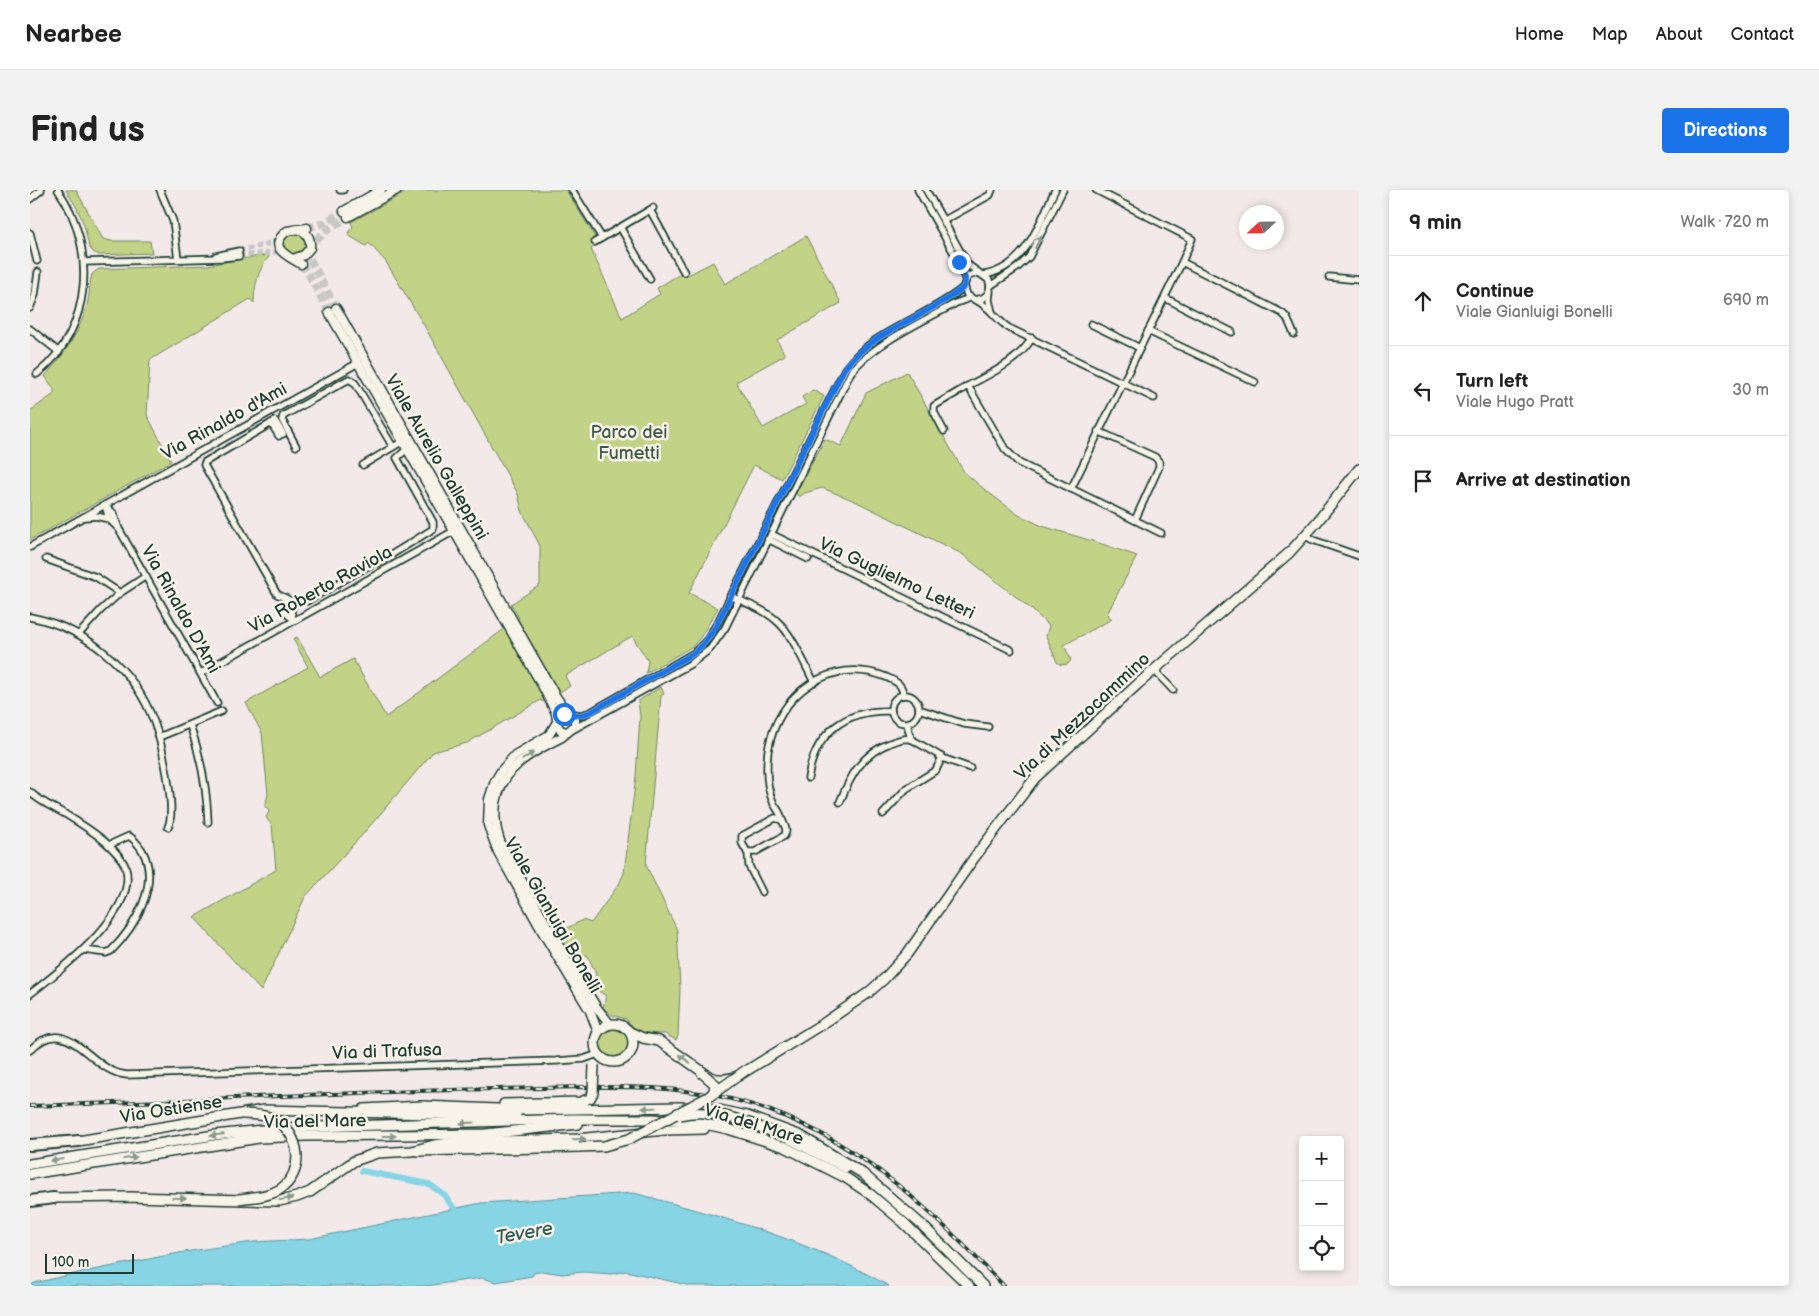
<!DOCTYPE html>
<meta charset="utf-8">
<style>
:root{--surface:#fff;--page:#f2f2f2;--text:#222;--muted:#767676;--line:#e0e0e0;--accent:#1a73e8}
body{margin:0;font-family:"Balsamiq Sans",sans-serif;background:var(--page);color:var(--text)}
.controls{position:absolute;right:15px;bottom:15px;display:grid;overflow:hidden;border-radius:5px;box-shadow:0 2px 8px #0003}
.controls button{width:45px;height:45px;display:grid;place-items:center;padding:0;border:0;border-bottom:1px solid var(--line);background:var(--surface);color:var(--text);font:25px sans-serif}
.compass{position:absolute;left:1209px;top:15px;width:45px;height:45px;border-radius:50%;background:var(--surface);box-shadow:0 2px 8px #0003;rotate:248deg}
.scale{position:absolute;left:15px;bottom:12px;width:89px;box-sizing:border-box;padding-left:5px;border:2px solid #1f3d34;border-top:0;font-size:14px;line-height:18px;white-space:nowrap;color:#1f3d34;-webkit-text-stroke:4px #f7f3e8;paint-order:stroke}
.stop{position:absolute;width:15px;height:15px;margin:-11px;border:4px solid #1a73e8;border-radius:50%;background:#fff}
.stop.end{background:#1a73e8;border-color:#fff;box-shadow:0 1px 5px #0008}
.list{margin:0;padding:0;list-style:none}
h2{display:flex;justify-content:space-between;align-items:center;height:65px;margin:0;padding:0 20px;font-size:21px}
h2 small{font-size:16px;font-weight:400;color:var(--muted)}
.list li{display:grid;grid-template-columns:32px 1fr auto;gap:15px;align-items:center;box-sizing:border-box;height:90px;padding:0 20px;border-top:1px solid var(--line)}
.list b{display:block;font-size:19px;white-space:nowrap}
.list p{margin:0;font-size:16px;white-space:nowrap;color:var(--muted)}
.list em{font-size:16px;font-style:normal;color:var(--muted)}
.icon{flex:none;width:28px;height:28px;fill:none;stroke:currentColor;stroke-width:2;stroke-linecap:round;stroke-linejoin:round}
.map{position:relative;flex:none;width:1329px;height:1096px;overflow:hidden;border-radius:5px}
header{display:flex;align-items:center;gap:30px;box-sizing:border-box;height:70px;padding:0 25px;background:var(--surface);border-bottom:1px solid var(--line)}
header strong{font-size:24px}
nav{display:flex;gap:28px;margin-inline-start:auto;font-size:18px}
.intro{display:flex;align-items:center;justify-content:space-between;box-sizing:border-box;height:120px;padding:0 30px}
h1{margin:0;font-size:35px}
.button{padding:12px 22px;border-radius:5px;background:var(--accent);color:#fff;font-size:18px;font-weight:700}
main{display:flex;gap:30px;padding:0 30px}
aside{flex:1;background:var(--surface);border-radius:5px;box-shadow:0 2px 8px #0003}
.map>svg:first-child{display:block}
.green{fill:#c2d388;stroke:#70885e}
.water{fill:#86d4e4;stroke:#5d989e}
.lines{fill:none;stroke-linecap:round;stroke-linejoin:round}
.canal{stroke:#86d4e4;stroke-width:6}
.minor-tunnel{stroke:#c9c7c5;stroke-width:5.5;stroke-dasharray:5.5 3;stroke-linecap:butt}
.tertiary-tunnel{stroke:#c9c7c5;stroke-width:8;stroke-dasharray:8 4;stroke-linecap:butt}
.minor-casing{stroke:#1f3d34;stroke-width:9}
.tertiary-casing{stroke:#1f3d34;stroke-width:11}
.secondary-casing{stroke:#1f3d34;stroke-width:12}
.primary-casing{stroke:#1f3d34;stroke-width:12}
.motorway-casing{stroke:#1f3d34;stroke-width:14}
.minor{stroke:#f7f3e8;stroke-width:5.5}
.tertiary{stroke:#f7f3e8;stroke-width:8}
.secondary{stroke:#f7f3e8;stroke-width:9}
.primary{stroke:#f7f3e8;stroke-width:9}
.motorway{stroke:#f7f3e8;stroke-width:10}
.rail-casing{stroke:#1f3d34;stroke-width:4}
.rail{stroke:#f7f3e8;stroke-width:2;stroke-dasharray:5.5;stroke-linecap:butt}
.secondary-bridge-casing{stroke:#1f3d34;stroke-width:12;stroke-linecap:butt}
.primary-bridge-casing{stroke:#1f3d34;stroke-width:12;stroke-linecap:butt}
.secondary-bridge{stroke:#f7f3e8;stroke-width:9}
.primary-bridge{stroke:#f7f3e8;stroke-width:9}
.oneway{fill:#8b988e}
.route{stroke:#1a73e8;stroke-width:6}
.labels{text-anchor:middle;stroke-width:5;stroke-linejoin:round;paint-order:stroke}
.street-label{font-size:18px;fill:#1f3d34;stroke:#f7f3e8}
.park-label{font-size:18px;fill:#405b45;stroke:#f7f3e8}
.water-label{font-size:19px;font-style:italic;fill:#345b57;stroke:#f7f3e8}
</style>
<header>
<strong>Nearbee</strong>
<nav><a>Home</a><a>Map</a><a>About</a><a>Contact</a></nav>
</header>
<div class="intro"><h1>Find us</h1><a class="button">Directions</a></div>
<main>
<div class="map">
<svg width="1329" height="1096" viewBox="0 0 1329 1096">
<rect width="100%" height="100%" fill="#f3e9e9"/>
<filter id="ink" filterUnits="userSpaceOnUse"><feTurbulence type="fractalNoise" baseFrequency=".02" numOctaves="2"/><feDisplacementMap in="SourceGraphic" scale="10" xChannelSelector="R" yChannelSelector="G"/><feConvolveMatrix kernelMatrix="1 2 1 2 8 2 1 2 1" color-interpolation-filters="sRGB"/></filter>
<g filter="url(#ink)">
<g class="green">
<path d="M36,0H46L73,49L81,51H120L122,63L69,65L63,62L59,57L54,35L47,18Z"/>
<path d="M380,0H536L565,47L562,50L565,56L561,59L592,128L630,104L627,98L655,81L658,85L683,72L695,94L776,46L811,113L747,150L755,165L706,192L733,238L776,214L772,207L783,200L794,206L752,289L724,275L659,403L688,418L670,448L663,456L616,483L618,471L602,446L535,486L540,496L512,512L511,510L437,553L403,562L333,644L275,707L231,801L164,727L246,680L242,635L236,628L240,619L235,617L238,604L232,543L216,513L278,477L263,449L267,447L290,487L323,469L356,527L489,428L481,414L510,395V356L492,321L488,304L395,137L356,72L339,53L336,56L318,45L319,41L323,37L321,32Z"/>
<circle cx="265" cy="54" r="11"/>
<path d="M235,65H239V67C228,78 224,98 224,113L220,109L120,170L117,225L141,271L0,350V221L24,204V199L15,186C34,165 50,142 57,115C60,105 59,94 62,84L69,79L178,75Z"/>
<path d="M877,182L934,282L954,299L987,324L1012,336L1069,353L1107,366L1077,424L1082,429L1034,455L1041,470L1038,474L1031,475L1027,472L1016,446L1019,436L1000,418L932,364L825,311L792,298L775,303L769,307L766,303L795,249L811,256L836,203Z"/>
<path d="M631,497L634,504L631,506L616,675L647,740L650,798L648,846L646,850L635,844L616,843L607,841L596,829L582,825L573,818L576,806L563,797L566,784L558,766L538,756L529,742L553,730L561,733L589,694L594,683L606,586L610,526L608,511Z"/>
<circle cx="584" cy="853" r="14"/>
</g>
<path class="water" d="M604,1003C667,1020 730,1037 790,1062C813,1071 837,1084 859,1096H661L596,1081L581,1084L553,1082L532,1084L512,1081L504,1083L502,1086L466,1092L452,1088L395,1096H0L4,1093L48,1083L154,1062L223,1052L279,1049L451,1013Z"/>
<g class="lines">
<path class="canal" d="M332,981L399,994L414,1005L428,1024"/>
<g class="minor-tunnel">
<path d="M209,61L245,52"/>
<path d="M209,66L246,62"/>
</g>
<g class="tertiary-tunnel">
<path d="M277,38L294,33L314,21"/>
<path d="M286,50L299,39L318,27"/>
<path d="M280,69L306,118"/>
<path d="M271,74L279,85L299,122"/>
</g>
<defs>
<g id="minor">
<path d="M130,0L143,31L148,69"/>
<path d="M310,0H313"/>
<path d="M542,0L572,48"/>
<path d="M888,0L929,72L935,89"/>
<path d="M896,0L938,75L959,90L960,97L958,104L953,108L945,110L937,105L934,95L938,86L948,83"/>
<path d="M1066,0L1162,49L1152,72L1252,123L1257,128L1264,144"/>
<path d="M0,9L11,0"/>
<path d="M620,20L654,82"/>
<path d="M913,31L960,5L962,0"/>
<path d="M590,37L620,89"/>
<path d="M0,43L7,71"/>
<path d="M565,52L623,18"/>
<path d="M186,66L209,61"/>
<path d="M54,72L191,68L209,66"/>
<path d="M954,85C996,78 1009,34 1025,0"/>
<path d="M1299,87L1329,90"/>
<path d="M960,96L987,78L999,67L1033,0"/>
<path d="M960,101L959,110L962,122"/>
<path d="M1135,108L1202,142"/>
<path d="M945,110C959,115 966,130 979,138L1124,208"/>
<path d="M0,118L5,105L8,82"/>
<path d="M1061,134L1110,158"/>
<path d="M0,139L29,162"/>
<path d="M1118,141L1225,192"/>
<path d="M1002,148C988,172 961,183 938,196L975,259L989,273L1131,343"/>
<path d="M7,184C63,140 67,56 28,0"/>
<path d="M241,233L249,246"/>
<path d="M914,241L904,222V216L938,196"/>
<path d="M1068,241L1125,267L1129,272V277L1105,330"/>
<path d="M253,244L245,231L175,272L174,275L247,404L261,411H277L345,372L348,373L403,339V332L367,268L377,259"/>
<path d="M266,256L252,230L253,226L319,189L325,193L363,257"/>
<path d="M333,275L373,251"/>
<path d="M1041,299L1152,72"/>
<path d="M75,315L83,323L89,339L187,513"/>
<path d="M75,315L79,329L88,338"/>
<path d="M55,327L66,326L79,329"/>
<path d="M741,344L981,460"/>
<path d="M1276,346L1283,350L1329,366"/>
<path d="M738,349L778,369"/>
<path d="M0,357L328,173"/>
<path d="M16,369L66,387L90,403"/>
<path d="M700,406C716,413 736,420 748,432C762,444 775,475 784,492"/>
<path d="M255,408C253,417 254,423 262,428"/>
<path d="M0,427C56,438 104,478 124,532C130,548 134,567 137,584C139,597 144,625 138,637"/>
<path d="M263,429L261,422L264,411"/>
<path d="M49,444L71,420L90,403L116,386"/>
<path d="M1124,480L1143,500"/>
<path d="M171,483L424,341"/>
<circle cx="875" cy="519" r="14"/>
<path d="M889,519L934,534L958,537"/>
<path d="M538,523L551,525L561,522L664,463L677,450L689,430L815,179C844,139 897,128 934,97"/>
<path d="M877,534L881,549"/>
<path d="M160,535C171,567 177,598 178,632"/>
<path d="M542,540L662,473L680,459L695,438L821,182C844,153 894,131 926,113L940,108"/>
<path d="M129,547L192,521"/>
<path d="M778,588C785,543 815,519 861,521"/>
<path d="M0,602C10,612 23,617 35,624C48,632 61,640 73,650C81,657 91,666 95,676C111,720 30,781 0,804"/>
<path d="M810,612C820,586 833,563 860,553C868,550 875,547 883,550L915,569L940,578"/>
<path d="M853,624L876,599L906,580L912,567"/>
<path d="M745,628L752,630C755,636 758,641 754,646L725,662H717L712,653V646Z"/>
<path d="M752,630C751,623 747,619 744,614C736,598 736,578 738,561C747,504 801,465 856,487C865,491 873,494 873,505"/>
<path d="M718,663L719,676L732,702"/>
<path d="M54,760L76,763L81,761C105,737 131,694 112,660C108,654 104,649 99,646L79,655"/>
<path d="M0,860C39,820 60,883 97,885L526,871L554,869L568,864"/>
</g>
<g id="tertiary">
<path d="M314,21L351,0"/>
<path d="M318,27L367,0"/>
<path d="M263,69L274,65L280,58C281,48 277,41 267,39"/>
<path d="M271,74C258,66 236,58 257,41L277,38"/>
<path d="M306,118L525,505L537,523"/>
<path d="M299,122L513,497L526,523L528,537L532,541L538,542L545,535V529L540,524L531,525L528,530"/>
<path d="M527,532L519,545L485,565L471,581L465,591L459,609L458,635L468,662L516,748L560,821L568,842"/>
<path d="M537,542L532,547C502,562 472,577 466,613C464,628 466,642 472,656L532,761L567,818L580,834"/>
</g>
<g id="secondary">
<circle cx="584" cy="853" r="19"/>
<path d="M600,842L613,848L629,851L680,887C690,891 698,889 708,886L797,831L838,803L854,789L877,764L944,668L1005,588L1108,494L1259,363L1287,332L1329,279"/>
<path d="M474,914L551,912L560,908"/>
<path d="M334,919L392,916L489,920L650,917L685,919L717,926L771,946L832,983L893,1036L953,1096"/>
<path d="M754,946L816,978"/>
<path d="M387,961L549,957"/>
</g>
<g id="primary">
<path d="M42,952L234,920L486,926"/>
<path d="M0,974L185,945L251,938L543,929H623L666,932L698,939L755,957L816,988L840,1004L873,1032L939,1096"/>
<path d="M0,984L229,948L275,946L455,944L548,934"/>
<path d="M19,1008L100,1007L249,1011L267,1007L280,1002L324,971L347,963L382,961L404,955L428,952L547,949L635,940L674,939"/>
</g>
<g id="motorway">
<path d="M0,955L49,951"/>
<path d="M0,1011L24,1008"/>
</g>
</defs>
<use href="#minor" class="minor-casing"/>
<use href="#tertiary" class="tertiary-casing"/>
<use href="#secondary" class="secondary-casing"/>
<use href="#primary" class="primary-casing"/>
<use href="#motorway" class="motorway-casing"/>
<use href="#minor" class="minor"/>
<use href="#tertiary" class="tertiary"/>
<use href="#secondary" class="secondary"/>
<use href="#primary" class="primary"/>
<use href="#motorway" class="motorway"/>
<defs>
<path id="rail" d="M0,916C155,911 309,902 464,899C557,898 649,888 738,920C836,955 903,1023 974,1096"/>
</defs>
<use href="#rail" class="rail-casing"/>
<use href="#rail" class="rail"/>
<defs>
<g id="secondary-bridge">
<path d="M672,883L685,894L684,901L680,906"/>
<path d="M560,908L563,903L564,875"/>
<path d="M650,925C684,916 723,935 754,946"/>
<path d="M549,957L574,956L599,949L680,906L716,880"/>
</g>
<path id="primary-bridge" d="M208,1009C222,1007 237,1007 249,1000C276,983 271,943 244,929C235,924 224,925 214,924"/>
</defs>
<use href="#secondary-bridge" class="secondary-bridge-casing"/>
<use href="#primary-bridge" class="primary-bridge-casing"/>
<use href="#secondary-bridge" class="secondary-bridge"/>
<use href="#primary-bridge" class="primary-bridge"/>
</g>
<defs><path id="oneway-solid" d="M-6-.8H1V-3.2L6.5 0L1 3.2V.8H-6Z" transform="scale(1.25)"/></defs>
<g class="oneway">
<use href="#oneway-solid" transform="translate(1008 52) rotate(-63)"/>
<use href="#oneway-solid" transform="translate(498 566) rotate(-33)"/>
<use href="#oneway-solid" transform="translate(655 869) rotate(-143)"/>
<use href="#oneway-solid" transform="translate(619 918) rotate(179)"/>
<use href="#oneway-solid" transform="translate(437 933) rotate(177)"/>
<use href="#oneway-solid" transform="translate(187 945) rotate(172)"/>
<use href="#oneway-solid" transform="translate(359 946)"/>
<use href="#oneway-solid" transform="translate(549 949) rotate(-2)"/>
<use href="#oneway-solid" transform="translate(100 968) rotate(-9)"/>
<use href="#oneway-solid" transform="translate(27 970) rotate(171)"/>
<use href="#oneway-solid" transform="translate(149 1008) rotate(1)"/>
<use href="#oneway-solid" transform="translate(256 1009) rotate(-10)"/>
</g>
</g>
<g class="lines" filter="url(#ink)">
<path class="route" d="M534,524L551,525L561,522L664,463L675,452L686,436L814,179C842,140 898,127 934,97L935,89L929,72"/>
</g>
<g class="labels">
<g class="street-label">
<text transform="translate(194 231) rotate(-29)" y="6">Via Rinaldo d'Ami</text>
<text transform="translate(407 267) rotate(60)" y="6">Viale Aurelio Galleppini</text>
<text transform="translate(867 388) rotate(25)" y="6">Via Guglielmo Letteri</text>
<text transform="translate(290 399) rotate(-29)" y="6">Via Roberto Raviola</text>
<text transform="translate(151 419) rotate(61)" y="6">Via Rinaldo D'Ami</text>
<text transform="translate(1052 526) rotate(-43)" y="6">Via di Mezzocammino</text>
<text transform="translate(523 725) rotate(60)" y="6">Viale Gianluigi Bonelli</text>
<text transform="translate(357 861) rotate(-2)" y="6">Via di Trafusa</text>
<text transform="translate(141 919) rotate(-9)" y="6">Via Ostiense</text>
<text transform="translate(285 931) rotate(-1)" y="6">Via del Mare</text>
<text transform="translate(724 934) rotate(17)" y="6">Via del Mare</text>
</g>
<g class="park-label">
<text x="599" y="248">Parco dei<tspan x="599" dy="21">Fumetti</tspan></text>
</g>
<g class="water-label">
<text transform="translate(494 1042) rotate(-10)" y="7">Tevere</text>
</g>
</g>
</svg>
<div class="controls">
<button>+</button>
<button>−</button>
<button><svg class="icon" aria-label="locate" viewBox="0 0 24 24"><circle cx="12" cy="12" r="6"/><path d="M12 2v4M12 18v4M2 12h4M18 12h4"/></svg></button>
</div>
<svg class="compass" viewBox="-18 -18 36 36"><path d="M0-13l5 13h-10z" fill="#e53935"/><path d="M0 13l5-13h-10z" fill="#767676"/></svg>
<div class="scale">100 m</div>
<div class="stop" style="left:534px;top:524px"></div>
<div class="stop end" style="left:929px;top:72px"></div>
</div>
<aside>
<h2>9 min<small>Walk · 720 m</small></h2>
<ul class="list">
<li><svg class="icon" aria-label="ahead" viewBox="0 0 24 24"><path d="M12 20V5M6 11l6-6 6 6"/></svg><div><b>Continue</b><p>Viale Gianluigi Bonelli</p></div><em>690 m</em></li>
<li><svg class="icon" aria-label="left" viewBox="0 0 24 24"><path d="M17 20v-9H6M10 6l-5 5 5 5"/></svg><div><b>Turn left</b><p>Viale Hugo Pratt</p></div><em>30 m</em></li>
<li><svg class="icon" aria-label="arrive" viewBox="0 0 24 24"><path d="M6 21V4h12l-3 4 3 4H6"/></svg><div><b>Arrive at destination</b></div></li>
</ul>
</aside>
</main>
